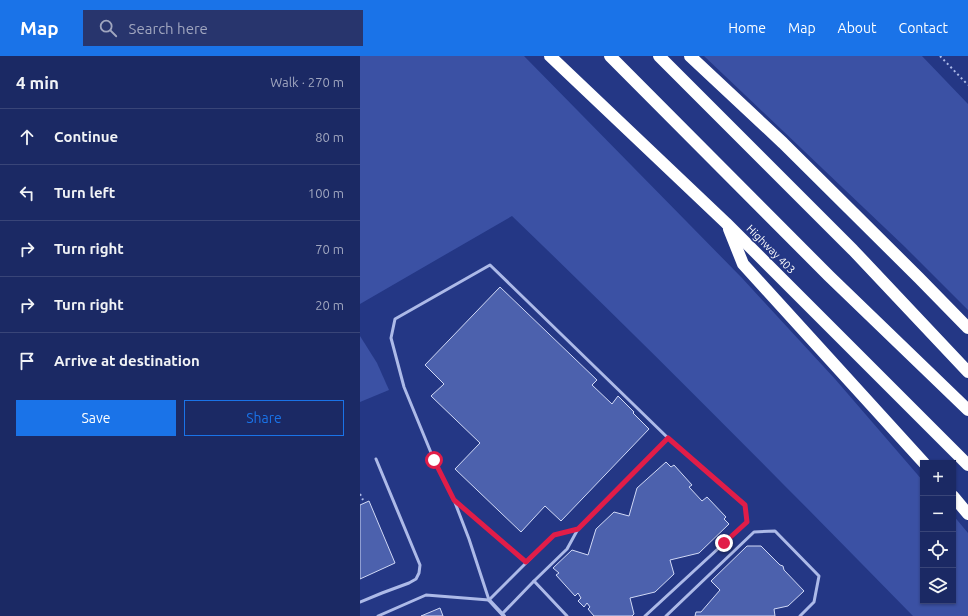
<!DOCTYPE html>
<meta charset="utf-8">
<style>
:root{--surface:#1b2964;--page:#28356d;--text:#f1f3f6;--muted:#a0a6bf;--line:#394578;--accent:#1a73e8}
body{margin:0;font-family:Ubuntu,sans-serif;background:var(--page);color:var(--text)}
.controls{position:absolute;right:12px;bottom:12px;display:grid;overflow:hidden;border-radius:0px;box-shadow:0 1px 3px #0004}
.controls button{width:36px;height:36px;display:grid;place-items:center;padding:0;border:0;border-bottom:1px solid var(--line);background:var(--surface);color:var(--text);font:20px sans-serif}
.stop{position:absolute;width:12px;height:12px;margin:-9px;border:3px solid #e11d48;border-radius:50%;background:#fff}
.stop.end{background:#e11d48;border-color:#fff;box-shadow:0 1px 4px #0008}
.list{margin:0;padding:0;list-style:none}
h2{display:flex;justify-content:space-between;align-items:center;height:52px;margin:0;padding:0 16px;font-size:17px}
h2 small{font-size:13px;font-weight:400;color:var(--muted)}
.list li{display:grid;grid-template-columns:26px 1fr auto;gap:12px;align-items:center;box-sizing:border-box;height:56px;padding:0 16px;border-top:1px solid var(--line)}
.list b{display:block;font-size:15px;white-space:nowrap}
.list em{font-size:13px;font-style:normal;color:var(--muted)}
.actions{display:flex;gap:8px;padding:12px 16px}
.actions a{flex:1;padding:9px 0;border:1px solid var(--accent);border-radius:0px;text-align:center;font-size:14px;color:var(--accent)}
.actions .main{background:var(--accent);color:#fff}
.icon{flex:none;width:22px;height:22px;fill:none;stroke:currentColor;stroke-width:2;stroke-linecap:round;stroke-linejoin:round}
.map{position:relative;flex:none;width:608px;height:560px;overflow:hidden}
header{display:flex;align-items:center;gap:24px;box-sizing:border-box;height:56px;padding:0 20px;background:var(--accent);color:#fff}
header strong{font-size:19px}
nav{display:flex;gap:22px;margin-inline-start:auto;font-size:14px}
.search{width:280px;height:36px;background:var(--page);display:flex;align-items:center;gap:10px;box-sizing:border-box;padding:0 14px;border-radius:0px;color:var(--muted);font-size:15px}
main{display:flex}
aside{flex:1;background:var(--surface)}
.map>svg:first-child{display:block}
.green{fill:#3b51a4}
.building{fill:#4c61ad;stroke:#d1d9f6}
.lines{fill:none;stroke-linecap:round;stroke-linejoin:round}
.path{stroke:#adbae8;stroke-width:2;stroke-dasharray:2 3;stroke-linecap:butt}
.service{stroke:#adbae8;stroke-width:3}
.minor{stroke:#adbae8;stroke-width:4}
.motorway{stroke:#fff;stroke-width:12}
.route{stroke:#e11d48;stroke-width:5}
.labels{text-anchor:middle;stroke-width:3.5;stroke-linejoin:round;paint-order:stroke}
.street-label{font-size:11px;fill:#fff;stroke:#243785}
</style>
<header>
<strong>Map</strong>
<div class="search"><svg class="icon" aria-label="search" viewBox="0 0 24 24"><circle cx="10" cy="10" r="6"/><path d="M15 15l6 6"/></svg>Search here</div>
<nav><a>Home</a><a>Map</a><a>About</a><a>Contact</a></nav>
</header>
<main>
<aside>
<h2>4 min<small>Walk · 270 m</small></h2>
<ul class="list">
<li><svg class="icon" aria-label="ahead" viewBox="0 0 24 24"><path d="M12 20V5M6 11l6-6 6 6"/></svg><div><b>Continue</b></div><em>80 m</em></li>
<li><svg class="icon" aria-label="left" viewBox="0 0 24 24"><path d="M17 20v-9H6M10 6l-5 5 5 5"/></svg><div><b>Turn left</b></div><em>100 m</em></li>
<li><svg class="icon" aria-label="right" viewBox="0 0 24 24"><path d="M7 20v-9h11M14 6l5 5-5 5"/></svg><div><b>Turn right</b></div><em>70 m</em></li>
<li><svg class="icon" aria-label="right" viewBox="0 0 24 24"><path d="M7 20v-9h11M14 6l5 5-5 5"/></svg><div><b>Turn right</b></div><em>20 m</em></li>
<li><svg class="icon" aria-label="arrive" viewBox="0 0 24 24"><path d="M6 21V4h12l-3 4 3 4H6"/></svg><div><b>Arrive at destination</b></div></li>
</ul>
<div class="actions"><a class="main">Save</a><a>Share</a></div>
</aside>
<div class="map">
<svg width="608" height="560" viewBox="0 0 608 560">
<rect width="100%" height="100%" fill="#243785"/>
<g class="green">
<path d="M0,0H164L382,222L475,323L563,425V545H593V459L608,477V560H553C421,425 288,291 152,160L0,248Z"/>
<path d="M344,0H562L608,48V254L545,191Z"/>
<path d="M0,280L17,307L29,334L0,346Z"/>
</g>
<g class="building">
<path d="M140,231L237,324L232,329L252,348L258,340L274,356L273,357L289,373L201,465L185,450L161,476L95,413L120,387L71,340L84,328L65,309Z"/>
<path d="M306,406L311,411L314,409L332,429L329,431L342,445L347,441L366,461L364,463L369,468L339,497L310,504L314,518L295,536L270,542L274,558L272,560H234L228,553L230,551L227,547L224,551L218,545L221,542L218,537L215,540L196,519L199,517L193,512L212,494L228,499L236,473L254,456L269,460L277,432Z"/>
<path d="M9,445L35,507L0,523V449Z"/>
<path d="M387,490H401L420,509L423,510L424,514L444,535L428,550L414,553L415,560H335L336,556H341L360,534L351,525Z"/>
<path d="M80,552L83,560H61Z"/>
</g>
<g class="lines">
<g class="path">
<path d="M580,0L608,29"/>
<path d="M0,438L3,444"/>
</g>
<g class="service">
<path d="M95,445L166,506"/>
<path d="M174,525L207,560"/>
<path d="M129,544L109,483L94,444L74,404L44,331L31,282L35,263L130,209L308,382L385,449L387,466L285,560"/>
<path d="M129,544L194,479L217,473"/>
<path d="M0,546L22,537L49,527L56,523L59,517L60,509L16,403"/>
<path d="M142,558L174,525L207,493L218,473L308,382"/>
<path d="M18,560L66,539L129,544"/>
<path d="M306,560L394,476L415,475L459,520L454,546L440,560"/>
</g>
<path class="minor" d="M129,544L144,560"/>
<g class="motorway">
<path d="M190,0L366,167L608,409"/>
<path d="M250,0L469,220L608,354"/>
<path d="M299,0L493,194L608,316"/>
<path d="M330,0L423,87L559,222L608,272"/>
<path d="M369,173L383,208L564,407"/>
<path d="M593,440L608,458"/>
</g>
</g>
<g class="lines">
<path class="route" d="M74,404L94,444L166,506L194,479L218,473L308,382L385,449L387,466L364,487"/>
</g>
<g class="labels">
<g class="street-label">
<text transform="translate(411 193) rotate(45)" y="4">Highway 403</text>
</g>
</g>
</svg>
<div class="controls">
<button>+</button>
<button>−</button>
<button><svg class="icon" aria-label="locate" viewBox="0 0 24 24"><circle cx="12" cy="12" r="6"/><path d="M12 2v4M12 18v4M2 12h4M18 12h4"/></svg></button>
<button><svg class="icon" aria-label="layers" viewBox="0 0 24 24"><path d="M12 4l9 5-9 5-9-5zM3 14l9 5 9-5"/></svg></button>
</div>
<div class="stop" style="left:74px;top:404px"></div>
<div class="stop end" style="left:364px;top:487px"></div>
</div>
</main>
